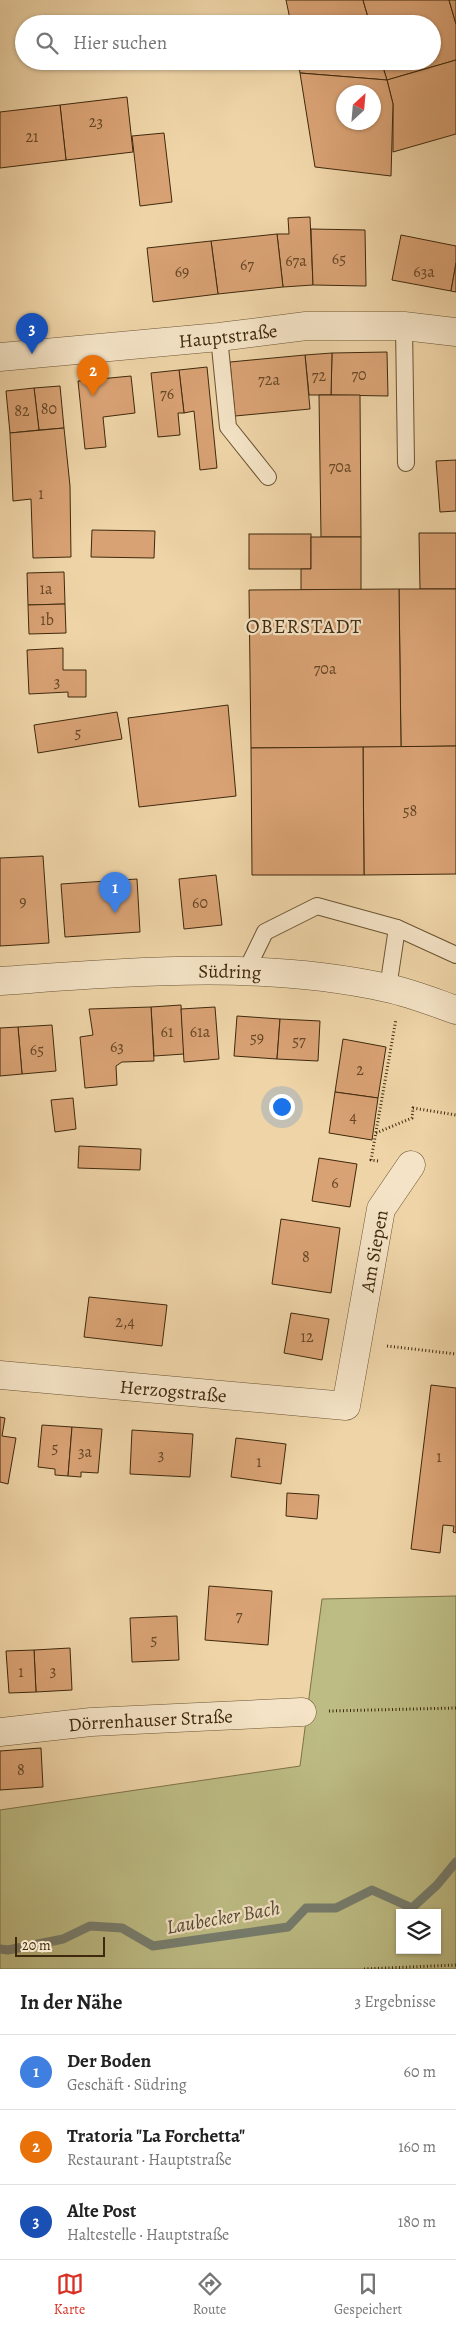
<!DOCTYPE html>
<html lang="de">
<meta charset="utf-8">
<style>
:root{--surface:#fff;--page:#f6f6f6;--text:#222;--muted:#767676;--line:#e0e0e0;--accent:#d93025}
body{margin:0;font-family:Alegreya,serif;background:var(--page);color:var(--text)}
.controls{position:absolute;right:15px;bottom:15px;display:grid;overflow:hidden;border-radius:0px;box-shadow:0 1px 4px #0004}
.controls button{width:45px;height:45px;display:grid;place-items:center;padding:0;border:0;border-bottom:1px solid var(--line);background:var(--surface);color:var(--text);font:25px sans-serif}
.compass{position:absolute;left:336px;top:85px;width:45px;height:45px;border-radius:50%;background:var(--surface);box-shadow:0 1px 4px #0004;rotate:26deg}
.scale{position:absolute;left:15px;bottom:12px;width:90px;box-sizing:border-box;padding-left:5px;border:2px solid #3f290c;border-top:0;font-size:14px;line-height:18px;white-space:nowrap;color:#3f290c;-webkit-text-stroke:4px #f4e3c6;paint-order:stroke}
.you{position:absolute;left:281px;top:1106px;width:18px;height:18px;margin:-12px;border:4px solid #fff;border-radius:50%;background:#1a73e8;box-shadow:0 0 0 8px #1a73e833}
.badge{display:grid;place-items:center;width:32px;height:32px;border-radius:50%;background:var(--accent);color:#fff;font-size:16px;font-weight:700}
.pin{position:absolute;translate:-50% -41px;filter:drop-shadow(0 1px 2px #0008)}
.pin::after{content:'';position:absolute;top:26px;width:18px;height:15px;background:inherit;clip-path:polygon(0 0,100% 0,50% 100%)}
.list{margin:0;padding:0;list-style:none}
h2{display:flex;justify-content:space-between;align-items:center;height:65px;margin:0;padding:0 20px;font-size:21px}
h2 small{font-size:16px;font-weight:400;color:var(--muted)}
.list li{display:grid;grid-template-columns:32px 1fr auto;gap:15px;align-items:center;box-sizing:border-box;height:75px;padding:0 20px;border-top:1px solid var(--line)}
.list b{display:block;font-size:19px;white-space:nowrap}
.list p{margin:0;font-size:16px;white-space:nowrap;color:var(--muted)}
.list em{font-size:16px;font-style:normal;color:var(--muted)}
.icon{flex:none;width:28px;height:28px;fill:none;stroke:currentColor;stroke-width:2;stroke-linecap:round;stroke-linejoin:round}
.map{position:relative;flex:none;width:456px;height:1969px;overflow:hidden}
.search{position:absolute;background:var(--surface);box-shadow:0 1px 4px #0004;left:15px;right:15px;top:15px;height:55px;display:flex;align-items:center;gap:12px;box-sizing:border-box;padding:0 18px;border-radius:28px;color:var(--muted);font-size:19px}
.sheet{height:290px;background:var(--surface)}
nav{display:flex;justify-content:space-around;align-items:center;box-sizing:border-box;height:70px;border-top:1px solid var(--line);background:var(--surface);font-size:14px;color:var(--muted)}
nav a{display:grid;justify-items:center;gap:2px}
nav .on{color:var(--accent)}
.map>svg:first-child{display:block}
.green{fill:#bdbc84;stroke:#7e7248;fill-rule:evenodd}
.lines{fill:none;stroke-linecap:round;stroke-linejoin:round}
.stream{stroke:#777e6f;stroke-width:9}
.building{fill:#d9a274;stroke:#3f290c;fill-rule:evenodd}
.service-casing{stroke:#6b5433;stroke-width:18}
.minor-casing{stroke:#6b5433;stroke-width:29}
.tertiary-casing{stroke:#6b5433;stroke-width:29}
.path{stroke:#3f290c;stroke-width:3;stroke-dasharray:1 2.5;stroke-linecap:butt}
.service{stroke:#f4e3c6;stroke-width:16}
.minor{stroke:#f4e3c6;stroke-width:28}
.tertiary{stroke:#f4e3c6;stroke-width:28}
.labels{text-anchor:middle;stroke-width:4.5;stroke-linejoin:round;paint-order:stroke}
.number-label{font-size:16px;fill:#664726}
.street-label{font-size:19px;fill:#3f290c;stroke:#f4e3c6}
.neighbourhood-label{font-size:20px;letter-spacing:1px;fill:#3f290c;stroke:#f4e3c6}
.water-label{font-size:20px;font-style:italic;fill:#564c35;stroke:#f4e3c6}
</style>
<div class="map">
<svg width="456" height="1969" viewBox="0 0 456 1969">
<rect width="100%" height="100%" fill="#eed4a7"/>
<filter id="stains"><feTurbulence type="fractalNoise" baseFrequency=".004" numOctaves="4"/><feColorMatrix values="0 0 0 0 .2 0 0 0 0 .09 0 0 0 0 .02 0 0 0 .5 -.17"/></filter>
<radialGradient id="worn" r=".72"><stop offset=".6" stop-color="#630" stop-opacity="0"/><stop offset="1" stop-color="#630" stop-opacity=".3"/></radialGradient>
<path class="green" d="M456,1596V1969H0V1810L300,1766L322,1599ZM400,1913H437V1950H400Z"/>
<g class="lines">
<path class="stream" d="M0,1949L8,1950L63,1939L90,1926L122,1928L153,1946L288,1927L306,1908H336L372,1890L412,1908L437,1885L456,1862"/>
</g>
<g class="building">
<path d="M286,0H363L370,24H291Z"/>
<path d="M363,0H449L456,24V60L387,80L381,61H432V24H370Z"/>
<path d="M449,0H456V24Z"/>
<path d="M456,60V134L393,152V104L387,80Z"/>
<path d="M298,61H381L387,80L300,73Z"/>
<path d="M300,73L387,80L393,104L391,176L315,167ZM344,92H374V122H344Z"/>
<path d="M127,97L133,152L66,160L60,105Z"/>
<path d="M60,105L66,160L0,168V112Z"/>
<path d="M164,133L172,202L140,206L132,136Z"/>
<path d="M310,217L313,285L283,287L277,234H289L288,218Z"/>
<path d="M311,229L365,230L366,286L313,285Z"/>
<path d="M277,234L283,287L218,294L211,241Z"/>
<path d="M401,235L456,246V263L451,291L392,280Z"/>
<path d="M211,241L218,294L153,302L147,248Z"/>
<path d="M456,263V292L451,291Z"/>
<path d="M387,352L388,396L331,395L332,353Z"/>
<path d="M332,353L331,395H309L305,355Z"/>
<path d="M305,355L310,409L235,416L230,362Z"/>
<path d="M207,367L217,468L200,470L194,411L184,413L179,370Z"/>
<path d="M179,370L184,413H178L180,435L158,437L151,373Z"/>
<path d="M131,376L135,413L103,417L106,447L85,449L78,381Z"/>
<path d="M60,386L64,428L39,430L34,388Z"/>
<path d="M34,388L39,430L10,433L6,391Z"/>
<path d="M319,395H360L361,537H321Z"/>
<path d="M64,428L70,486L71,557L33,558L31,499L13,501L10,433Z"/>
<path d="M456,460V511L440,512L436,461Z"/>
<path d="M92,530L155,531L154,558L91,557Z"/>
<path d="M419,533H456V589H420Z"/>
<rect x="249" y="534" width="62" height="35"/>
<path d="M311,537H361V590H301V569H311Z"/>
<path d="M64,572L65,604L28,605L27,573Z"/>
<path d="M399,589H456V746L401,747Z"/>
<path d="M399,589L401,747L251,748L249,590Z"/>
<path d="M65,604L66,633L29,634L28,605Z"/>
<path d="M63,648V670H86V697H68V692L29,694L27,650Z"/>
<path d="M228,705L236,796L139,807L128,718Z"/>
<path d="M117,712L122,739L38,753L34,725Z"/>
<path d="M456,746V874L364,875L363,747Z"/>
<path d="M363,747L364,875H252L251,748Z"/>
<path d="M43,856L49,943L0,946V858Z"/>
<path d="M216,875L222,925L184,929L179,879Z"/>
<path d="M137,879L140,932L65,937L61,884Z"/>
<path d="M181,1005L184,1054L154,1056L151,1007Z"/>
<path d="M151,1007L154,1061L122,1062L116,1066L117,1085L85,1088L80,1037L93,1035L89,1009Z"/>
<path d="M215,1007L219,1059L184,1062L181,1009Z"/>
<path d="M237,1016L280,1019L277,1059L234,1056Z"/>
<path d="M280,1019L320,1021L318,1061L277,1059Z"/>
<path d="M52,1025L56,1071L22,1074L18,1027Z"/>
<path d="M18,1027L22,1074L0,1076V1028Z"/>
<path d="M343,1039L386,1047L378,1098L335,1092Z"/>
<path d="M335,1092L378,1098L372,1140L329,1133Z"/>
<path d="M73,1098L76,1129L55,1132L51,1100Z"/>
<path d="M79,1146L141,1149L140,1170L78,1168Z"/>
<path d="M319,1158L357,1164L350,1207L312,1201Z"/>
<path d="M281,1219L340,1228L331,1293L272,1284Z"/>
<path d="M89,1297L167,1305L162,1346L84,1337Z"/>
<path d="M291,1313L329,1319L322,1360L284,1353Z"/>
<path d="M431,1385L456,1388V1533L453,1532L454,1526L443,1525L440,1553L411,1549Z"/>
<path d="M0,1417L5,1418L2,1436L16,1438L8,1484L0,1482Z"/>
<path d="M42,1425L72,1427L68,1476L55,1475V1469L38,1467Z"/>
<path d="M72,1427L102,1429L98,1473L81,1472V1477L68,1476Z"/>
<path d="M132,1430L193,1434L190,1477L130,1474Z"/>
<path d="M236,1438L286,1444L281,1484L231,1477Z"/>
<path d="M287,1493L319,1495L317,1519L286,1516Z"/>
<path d="M209,1586L272,1591L268,1645L205,1640Z"/>
<path d="M177,1616L179,1660L132,1662L130,1618Z"/>
<path d="M70,1648L72,1690L36,1692L34,1650Z"/>
<path d="M34,1650L36,1692L9,1693L6,1651Z"/>
<path d="M41,1748L43,1787L0,1790V1751Z"/>
</g>
<g class="lines">
<defs>
<g id="service">
<path d="M404,326L406,463"/>
<path d="M219,337L228,427L268,477"/>
<path d="M397,928L456,955"/>
<path d="M246,971L265,932L317,906L397,928L388,988"/>
</g>
<g id="minor">
<path id="s1" d="M0,357L219,337L306,326H404L456,332"/>
<path id="s2" d="M0,1375L346,1406L381,1209L411,1165"/>
<path id="s3" d="M0,1732L91,1722L302,1712"/>
</g>
<g id="tertiary">
<path id="s4" d="M0,981C131,972 258,960 387,988C411,993 433,1002 456,1010"/>
</g>
</defs>
<use href="#service" class="service-casing"/>
<use href="#minor" class="minor-casing"/>
<use href="#tertiary" class="tertiary-casing"/>
<g class="path">
<path d="M376,1133L412,1118L413,1108L456,1115"/>
<path d="M378,1161L371,1160L396,1019"/>
<path d="M387,1346L456,1354"/>
<path d="M329,1711L456,1708"/>
<path d="M364,1969L456,1965"/>
</g>
<use href="#service" class="service"/>
<use href="#minor" class="minor"/>
<use href="#tertiary" class="tertiary"/>
</g>
<g class="labels">
<g class="number-label">
<text x="96" y="127">23</text>
<text x="32" y="142">21</text>
<text x="339" y="264">65</text>
<text x="296" y="266">67a</text>
<text x="247" y="270">67</text>
<text x="182" y="277">69</text>
<text x="424" y="277">63a</text>
<text x="359" y="380">70</text>
<text x="319" y="381">72</text>
<text x="269" y="385">72a</text>
<text x="167" y="399">76</text>
<text x="49" y="414">80</text>
<text x="22" y="416">82</text>
<text x="340" y="472">70a</text>
<text x="41" y="499">1</text>
<text x="46" y="594">1a</text>
<text x="47" y="625">1b</text>
<text x="325" y="674">70a</text>
<text x="57" y="687">3</text>
<text x="78" y="738">5</text>
<text x="410" y="816">58</text>
<text x="23" y="907">9</text>
<text x="200" y="908">60</text>
<text x="167" y="1037">61</text>
<text x="200" y="1037">61a</text>
<text x="257" y="1043">59</text>
<text x="299" y="1046">57</text>
<text x="117" y="1052">63</text>
<text x="37" y="1055">65</text>
<text x="360" y="1075">2</text>
<text x="353" y="1122">4</text>
<text x="335" y="1188">6</text>
<text x="306" y="1262">8</text>
<text x="125" y="1327">2,4</text>
<text x="307" y="1342">12</text>
<text x="55" y="1453">5</text>
<text x="85" y="1457">3a</text>
<text x="161" y="1460">3</text>
<text x="439" y="1462">1</text>
<text x="259" y="1467">1</text>
<text x="239" y="1621">7</text>
<text x="154" y="1645">5</text>
<text x="53" y="1676">3</text>
<text x="21" y="1677">1</text>
<text x="21" y="1775">8</text>
</g>
<g class="street-label">
<text dy="7" stroke="none"><textPath href="#s1" startOffset="229">Hauptstraße</textPath></text>
<text dy="7" stroke="none"><textPath href="#s4" startOffset="230">Südring</textPath></text>
<text dy="7" stroke="none"><textPath href="#s2" startOffset="505">Am Siepen</textPath></text>
<text dy="7" stroke="none"><textPath href="#s2" startOffset="174">Herzogstraße</textPath></text>
<text dy="7" stroke="none"><textPath href="#s3" startOffset="151">Dörrenhauser Straße</textPath></text>
</g>
<g class="neighbourhood-label">
<text x="304" y="633">OBERSTADT</text>
</g>
<g class="water-label">
<text transform="translate(223 1917) rotate(-10)" y="7">Laubecker Bach</text>
</g>
</g>
<rect width="100%" height="100%" filter="url(#stains)"/>
<rect width="100%" height="100%" fill="url(#worn)"/>
</svg>
<div class="controls">
<button><svg class="icon" aria-label="layers" viewBox="0 0 24 24"><path d="M12 4l9 5-9 5-9-5zM3 14l9 5 9-5"/></svg></button>
</div>
<svg class="compass" viewBox="-18 -18 36 36"><path d="M0-13l5 13h-10z" fill="#e53935"/><path d="M0 13l5-13h-10z" fill="#767676"/></svg>
<div class="scale">20 m</div>
<div class="you"></div>
<div class="pin badge" style="left:115px;top:913px;background:#3f7fe0">1</div>
<div class="pin badge" style="left:93px;top:396px;background:#e8710a">2</div>
<div class="pin badge" style="left:32px;top:354px;background:#1a4fb4">3</div>
<div class="search"><svg class="icon" aria-label="search" viewBox="0 0 24 24"><circle cx="10" cy="10" r="6"/><path d="M15 15l6 6"/></svg>Hier suchen</div>
</div>
<section class="sheet">
<h2>In der Nähe<small>3 Ergebnisse</small></h2>
<ul class="list">
<li><span class="badge" style="background:#3f7fe0">1</span><div><b>Der Boden</b><p>Geschäft · Südring</p></div><em>60 m</em></li>
<li><span class="badge" style="background:#e8710a">2</span><div><b>Tratoria &quot;La Forchetta&quot;</b><p>Restaurant · Hauptstraße</p></div><em>160 m</em></li>
<li><span class="badge" style="background:#1a4fb4">3</span><div><b>Alte Post</b><p>Haltestelle · Hauptstraße</p></div><em>180 m</em></li>
</ul>
</section>
<nav>
<a class="on"><svg class="icon" aria-label="map" viewBox="0 0 24 24"><path d="M3 6l6-2 6 2 6-2v14l-6 2-6-2-6 2zM9 4v14M15 6v14"/></svg>Karte</a>
<a><svg class="icon" aria-label="directions" viewBox="0 0 24 24"><path d="M12 3l9 9-9 9-9-9zM9 14v-3h6M13 9l2 2-2 2"/></svg>Route</a>
<a><svg class="icon" aria-label="saved" viewBox="0 0 24 24"><path d="M7 4h10v16l-5-4-5 4z"/></svg>Gespeichert</a>
</nav>
